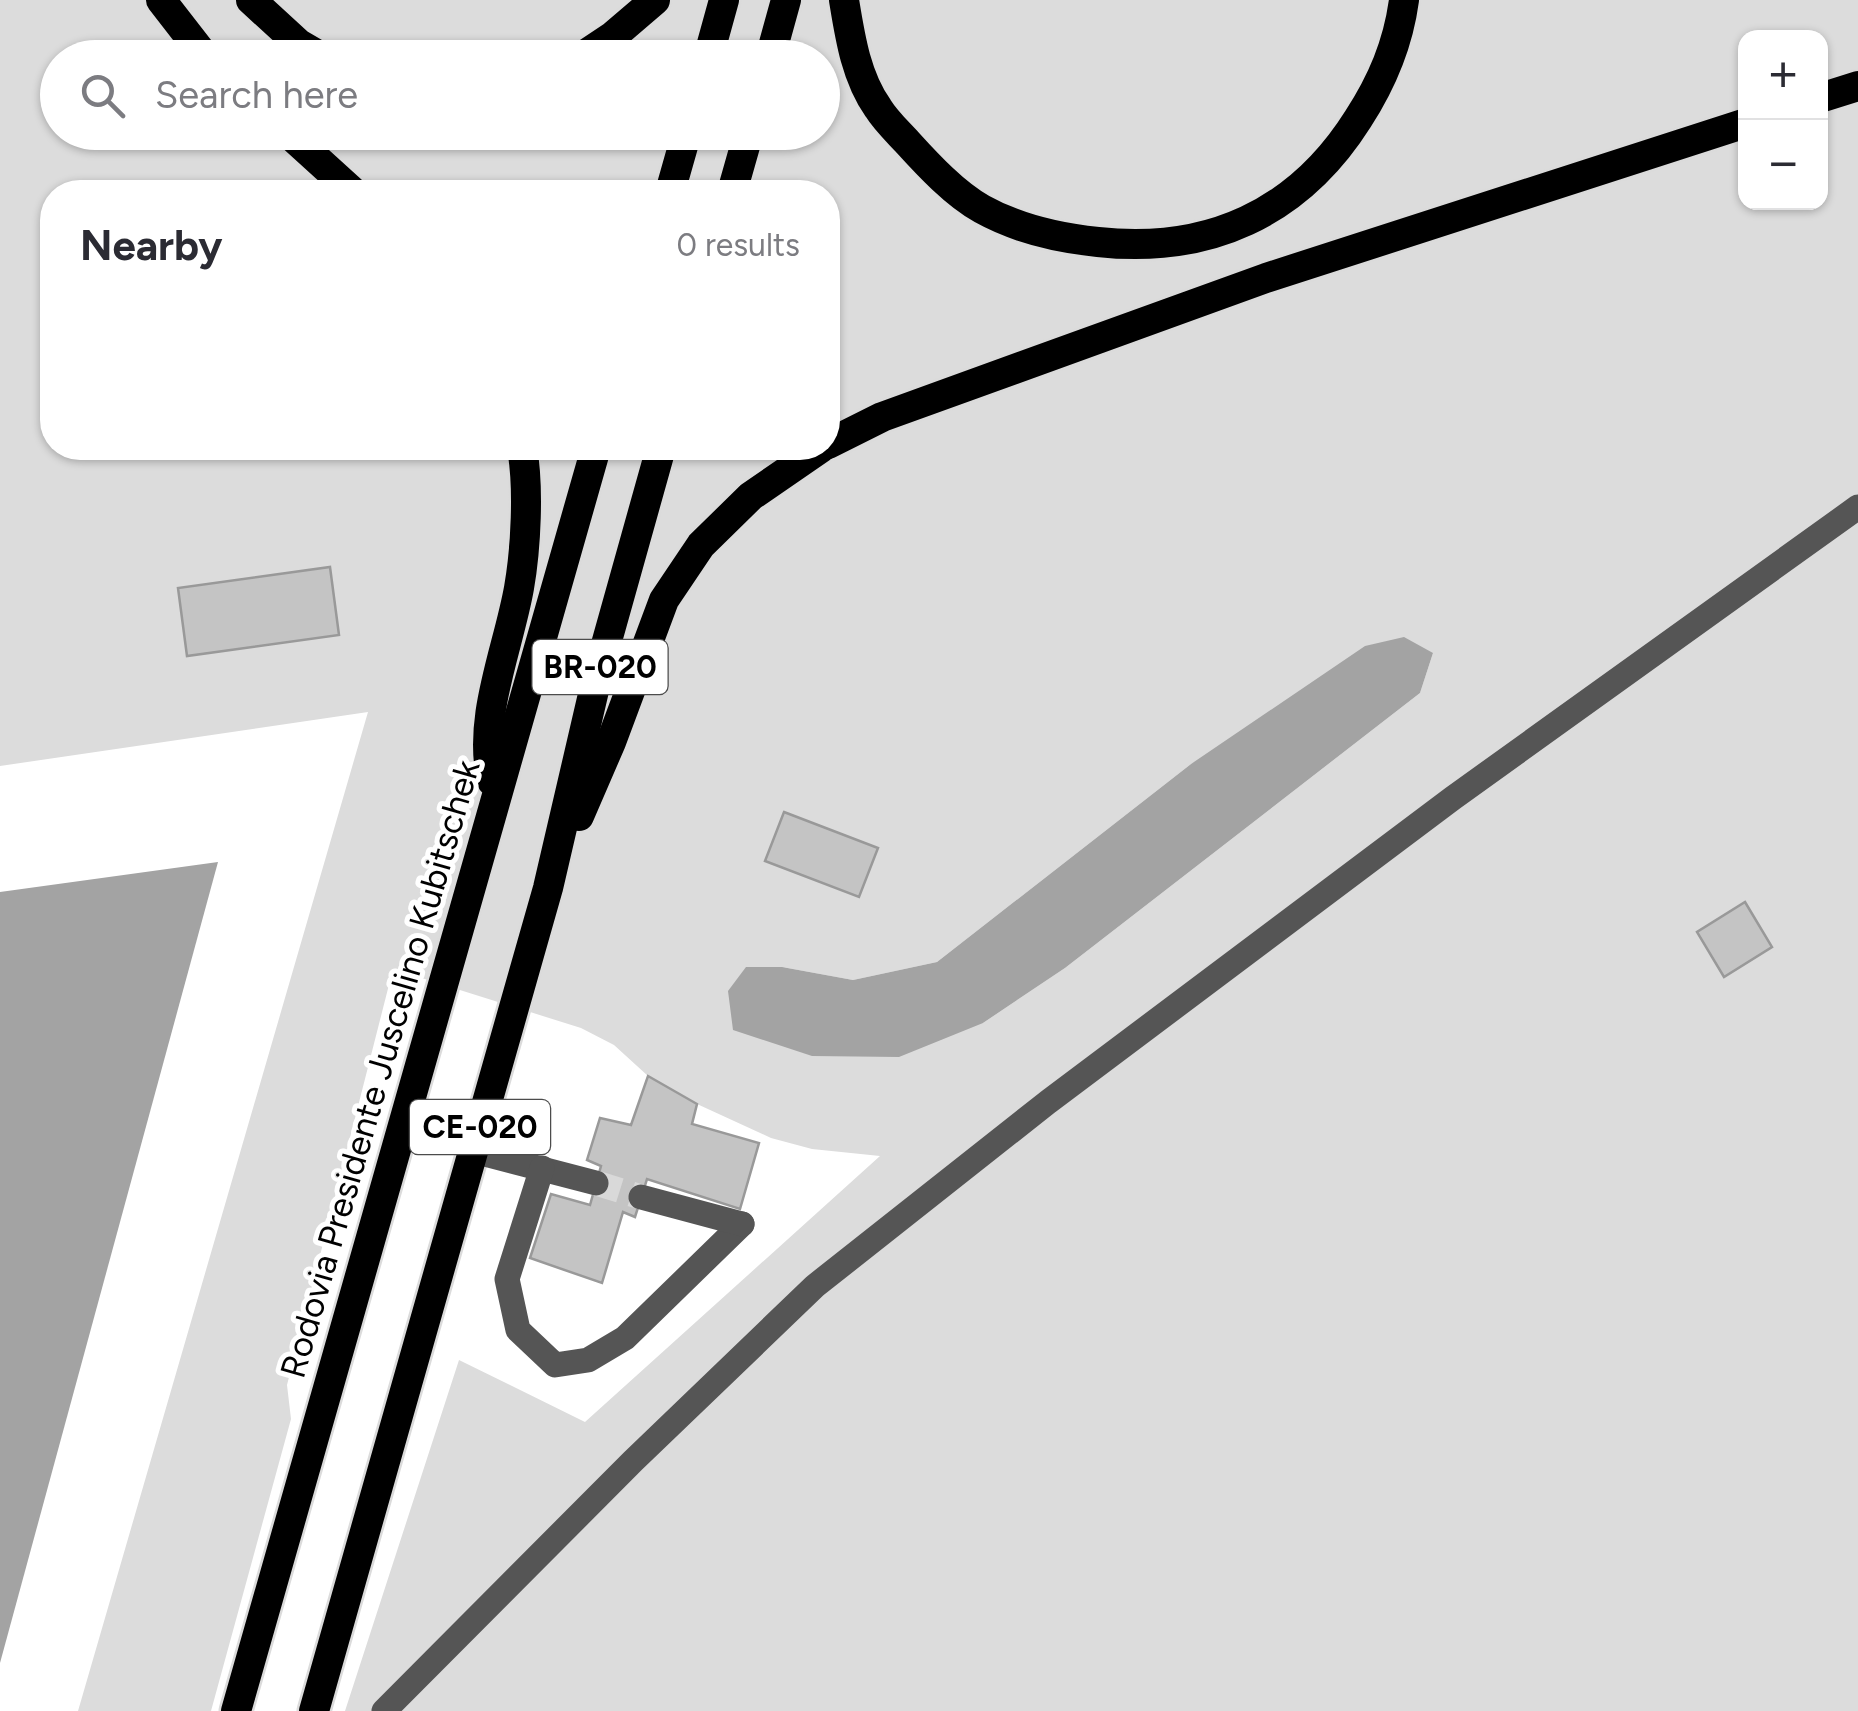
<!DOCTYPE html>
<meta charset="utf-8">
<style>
:root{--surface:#fff;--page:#f2f2f3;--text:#2b2b33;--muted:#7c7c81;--line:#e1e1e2}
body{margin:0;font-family:Figtree,sans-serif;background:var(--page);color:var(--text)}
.controls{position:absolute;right:30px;top:30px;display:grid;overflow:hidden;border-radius:20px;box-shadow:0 2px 8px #0004}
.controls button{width:90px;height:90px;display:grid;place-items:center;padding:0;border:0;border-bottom:2px solid var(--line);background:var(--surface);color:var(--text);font:50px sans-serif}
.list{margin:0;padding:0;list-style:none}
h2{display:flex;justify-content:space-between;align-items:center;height:130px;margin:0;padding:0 40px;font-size:42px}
h2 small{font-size:32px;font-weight:400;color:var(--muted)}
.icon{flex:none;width:55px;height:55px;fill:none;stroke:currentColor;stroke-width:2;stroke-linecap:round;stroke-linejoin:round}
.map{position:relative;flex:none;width:1858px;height:1711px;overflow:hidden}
.search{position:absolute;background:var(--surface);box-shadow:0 2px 8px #0004;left:40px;top:40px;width:800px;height:110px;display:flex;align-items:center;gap:25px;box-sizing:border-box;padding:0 35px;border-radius:55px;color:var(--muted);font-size:38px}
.panel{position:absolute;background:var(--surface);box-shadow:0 2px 8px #0004;left:40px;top:180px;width:800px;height:280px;border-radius:40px}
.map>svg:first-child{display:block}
.green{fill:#dcdcdc;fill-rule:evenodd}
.water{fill:#a3a3a3}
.building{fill:#c4c4c4;stroke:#999;stroke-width:2.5}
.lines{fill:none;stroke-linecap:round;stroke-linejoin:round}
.minor-tunnel{stroke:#d9d9d9;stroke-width:25;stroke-dasharray:25 12;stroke-linecap:butt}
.highway-casing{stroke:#dbdbdb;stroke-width:35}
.minor{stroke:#555;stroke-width:25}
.highway{stroke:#000;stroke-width:30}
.labels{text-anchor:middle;stroke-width:10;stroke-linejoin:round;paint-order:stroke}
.shield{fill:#fff;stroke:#4c4c4c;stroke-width:2.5}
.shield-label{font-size:32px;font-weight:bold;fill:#000}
.street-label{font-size:35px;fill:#000;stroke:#fff}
</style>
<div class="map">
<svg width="1858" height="1711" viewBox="0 0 1858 1711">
<rect width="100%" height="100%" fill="#fff"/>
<path class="green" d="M0,0H1858V1711H345L459,1360L585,1422L880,1156L812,1149L771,1138L697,1104L648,1076L614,1045L581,1028L393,969L287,1385L291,1419L211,1711H78L368,712L0,766ZM1746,38H1820V202H1746ZM58,58H822V132H58ZM52,192H828V448H52ZM1433,653L1420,693L1065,968L983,1023L782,967L853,980L937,962L1191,764ZM784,812L877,848L859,896L765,861ZM1745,903L1772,947L1724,976L1697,932Z"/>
<g class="water">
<path d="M1404,637L1433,653L1420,693L1065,968L983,1023L899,1057L812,1056L733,1030L728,991L746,967H782L853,980L937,962L1191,764L1365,646Z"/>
<path d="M218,862L0,1663V892Z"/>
</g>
<g class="building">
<path d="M330,567L339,635L187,656L178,588Z"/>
<path d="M784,812L878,848L859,897L765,861Z"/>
<path d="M1745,902L1772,947L1724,977L1697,932Z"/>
<path d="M648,1076L697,1104L692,1124L759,1143L740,1209L647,1179L635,1217L623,1212L602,1283L530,1258L551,1194L590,1205L601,1166L587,1160L600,1118L631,1125Z"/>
</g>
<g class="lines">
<path class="minor-tunnel" d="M596,1183L641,1197"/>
<defs>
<g id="highway">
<path d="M161,0L206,58"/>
<path d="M251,0L299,44L323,58"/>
<path d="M844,0C850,37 856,77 878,108C886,121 898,132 908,143C928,165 955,194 982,209C1018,229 1058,238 1098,242C1208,254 1298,214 1358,119C1382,82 1398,45 1404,0"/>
<path d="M580,58L613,36L655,0"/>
<path d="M708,58L724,0"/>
<path d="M770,58L786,0"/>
<path d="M1820,98L1858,86"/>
<path d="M287,132L353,192"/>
<path d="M670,192L687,132"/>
<path d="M732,192L749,132"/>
<path d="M828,444L882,417L1266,278L1746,123"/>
<path d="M492,781C477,718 508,650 519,588C526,548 529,487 522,448"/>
<path d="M579,816L611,742L664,600L701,545L751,496L821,448"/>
<path d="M236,1711L596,448"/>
<path d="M314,1711L548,888L598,673L661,448"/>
</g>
</defs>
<use href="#highway" class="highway-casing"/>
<g class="minor">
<path d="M473,1151L596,1183"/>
<path d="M542,1168L507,1279L518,1330L555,1365L588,1360L625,1338L742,1224"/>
<path d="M641,1197L742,1224"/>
<path d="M384,1711L633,1461L815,1286L1048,1102L1453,798L1858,507"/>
</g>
<use href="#highway" class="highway"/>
</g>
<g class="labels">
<g class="shield">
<rect x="532.5" y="640" width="135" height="54" rx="8"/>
<rect x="410" y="1100" width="140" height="54" rx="8"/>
</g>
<g class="shield-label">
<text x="600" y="678">BR-020</text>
<text x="480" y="1138">CE-020</text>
</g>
<g class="street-label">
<text transform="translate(380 1069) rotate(-74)" y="12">Rodovia Presidente Juscelino Kubitschek</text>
</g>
</g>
</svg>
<div class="controls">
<button>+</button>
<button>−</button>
</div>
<div class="search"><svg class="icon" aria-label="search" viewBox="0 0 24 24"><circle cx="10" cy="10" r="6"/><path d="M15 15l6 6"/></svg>Search here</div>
<section class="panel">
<h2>Nearby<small>0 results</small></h2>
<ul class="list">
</ul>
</section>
</div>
